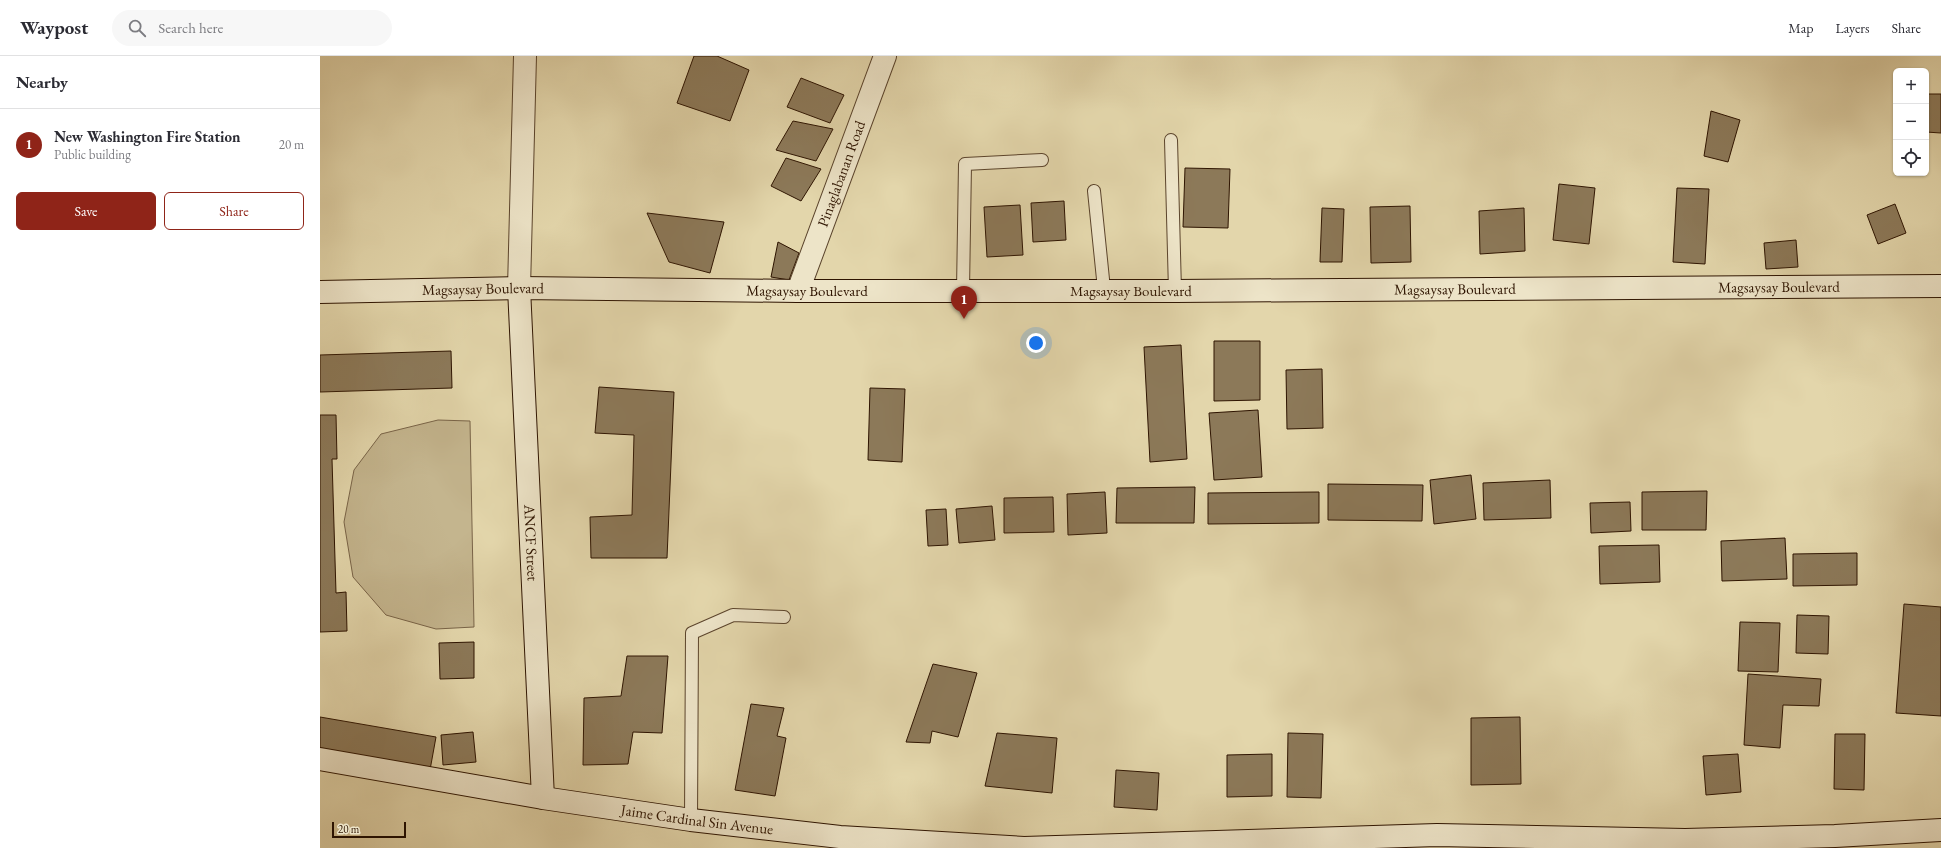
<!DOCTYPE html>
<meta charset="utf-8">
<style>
:root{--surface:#fff;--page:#f7f7f7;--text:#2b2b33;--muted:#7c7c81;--line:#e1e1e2;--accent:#8f2418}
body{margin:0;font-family:"EB Garamond",serif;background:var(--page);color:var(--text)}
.controls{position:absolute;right:12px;top:12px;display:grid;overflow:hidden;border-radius:6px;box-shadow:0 1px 3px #0004}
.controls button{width:36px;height:36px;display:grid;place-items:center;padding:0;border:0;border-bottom:1px solid var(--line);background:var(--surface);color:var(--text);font:20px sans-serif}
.scale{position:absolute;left:12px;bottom:10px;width:74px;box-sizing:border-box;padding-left:4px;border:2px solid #2e1401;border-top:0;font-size:11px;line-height:14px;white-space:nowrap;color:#2e1401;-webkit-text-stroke:3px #ede4c8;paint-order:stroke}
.you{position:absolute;left:716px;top:287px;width:14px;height:14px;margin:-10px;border:3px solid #fff;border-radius:50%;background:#1a73e8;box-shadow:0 0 0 6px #1a73e833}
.badge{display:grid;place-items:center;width:26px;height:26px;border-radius:50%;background:var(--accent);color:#fff;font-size:13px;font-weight:700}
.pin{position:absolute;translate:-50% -33px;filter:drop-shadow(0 1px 2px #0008)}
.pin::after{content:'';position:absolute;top:21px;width:14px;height:12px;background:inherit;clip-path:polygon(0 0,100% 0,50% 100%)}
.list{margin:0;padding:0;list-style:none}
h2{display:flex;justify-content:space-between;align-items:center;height:52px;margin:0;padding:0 16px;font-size:17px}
h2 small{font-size:13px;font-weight:400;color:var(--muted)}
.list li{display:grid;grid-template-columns:26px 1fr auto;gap:12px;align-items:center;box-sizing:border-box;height:72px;padding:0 16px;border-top:1px solid var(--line)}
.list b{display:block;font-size:15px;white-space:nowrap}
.list p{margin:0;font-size:13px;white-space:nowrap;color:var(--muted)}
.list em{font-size:13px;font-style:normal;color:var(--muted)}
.actions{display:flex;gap:8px;padding:12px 16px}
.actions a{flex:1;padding:9px 0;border:1px solid var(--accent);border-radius:6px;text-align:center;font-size:14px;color:var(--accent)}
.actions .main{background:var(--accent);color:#fff}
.icon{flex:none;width:22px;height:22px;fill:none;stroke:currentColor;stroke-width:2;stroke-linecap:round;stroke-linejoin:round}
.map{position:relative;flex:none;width:1621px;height:792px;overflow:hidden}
header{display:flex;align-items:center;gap:24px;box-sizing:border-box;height:56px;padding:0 20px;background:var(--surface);border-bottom:1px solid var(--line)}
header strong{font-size:19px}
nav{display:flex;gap:22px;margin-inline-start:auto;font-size:14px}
.search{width:280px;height:36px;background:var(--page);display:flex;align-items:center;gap:10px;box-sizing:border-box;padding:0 14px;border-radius:22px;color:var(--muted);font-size:15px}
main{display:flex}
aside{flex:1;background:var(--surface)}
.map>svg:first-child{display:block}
.green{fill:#c4b58e;stroke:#796448}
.building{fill:#8c7959;stroke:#2e1401}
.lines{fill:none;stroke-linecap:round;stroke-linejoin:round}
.lane-casing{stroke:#5b442c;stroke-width:14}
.street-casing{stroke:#5b442c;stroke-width:24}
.secondary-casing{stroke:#2e1401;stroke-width:24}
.lane{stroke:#ede4c8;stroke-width:12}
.street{stroke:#ede4c8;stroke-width:22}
.secondary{stroke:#ede4c8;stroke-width:22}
.labels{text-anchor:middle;stroke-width:3;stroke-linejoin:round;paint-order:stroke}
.street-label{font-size:15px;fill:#2e1401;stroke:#ede4c8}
</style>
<header>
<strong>Waypost</strong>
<div class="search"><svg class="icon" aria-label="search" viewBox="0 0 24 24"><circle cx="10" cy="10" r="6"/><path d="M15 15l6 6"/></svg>Search here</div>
<nav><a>Map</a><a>Layers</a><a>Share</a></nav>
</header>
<main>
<aside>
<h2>Nearby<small></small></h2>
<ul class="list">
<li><span class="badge">1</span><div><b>New Washington Fire Station</b><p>Public building</p></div><em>20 m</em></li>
</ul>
<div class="actions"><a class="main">Save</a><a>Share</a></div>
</aside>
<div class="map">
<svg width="1621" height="792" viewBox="0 0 1621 792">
<rect width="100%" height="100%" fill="#e3d6ab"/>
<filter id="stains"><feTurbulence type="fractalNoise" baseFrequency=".005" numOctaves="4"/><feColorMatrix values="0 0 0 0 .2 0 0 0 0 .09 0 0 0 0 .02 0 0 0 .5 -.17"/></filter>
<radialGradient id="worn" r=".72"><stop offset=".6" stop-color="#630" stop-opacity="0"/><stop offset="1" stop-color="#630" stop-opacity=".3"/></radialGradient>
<path class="green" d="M118,364L150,365L154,571L116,573L66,559L33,521L24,466L34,414L61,378Z"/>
<g class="building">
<path d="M374,0H397L429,14L410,65L357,47Z"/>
<path d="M481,22L524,39L510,67L467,51Z"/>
<path d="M1606,38H1621V77L1606,76Z"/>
<path d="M1391,55L1420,64L1408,106L1384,100Z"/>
<path d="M473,65L513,73L496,105L456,94Z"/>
<path d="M466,102L501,113L481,145L451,130Z"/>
<path d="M865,112L910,113L908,172L863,171Z"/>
<path d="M1239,128L1275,132L1269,188L1233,184Z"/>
<path d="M1357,132L1389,133L1385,208L1353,206Z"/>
<path d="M744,145L746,184L713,186L711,147Z"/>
<path d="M1575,148L1586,177L1558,188L1547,159Z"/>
<path d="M700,149L703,199L667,201L664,151Z"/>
<path d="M1090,150L1091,206L1051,207L1050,151Z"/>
<path d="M1002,152L1024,153L1022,206H1000Z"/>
<path d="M1204,152L1205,195L1160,198L1159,155Z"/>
<path d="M327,157L404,166L390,217L349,206Z"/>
<path d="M1476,184L1478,211L1446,213L1444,187Z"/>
<path d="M458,186L479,197L469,224L451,221Z"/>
<path d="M894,285H940V344L894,345Z"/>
<path d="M861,289L867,403L830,406L824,291Z"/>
<path d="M131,295L132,332L0,336V299Z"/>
<path d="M1002,313L1003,372L967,373L966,314Z"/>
<path d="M279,331L354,336L347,502H271L270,461L312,459L314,379L275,377Z"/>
<path d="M550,332L585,333L582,406L548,404Z"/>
<path d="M938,354L942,421L894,424L889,357Z"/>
<path d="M0,359H16L17,403H12L16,537L26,536L27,575L0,576Z"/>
<path d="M1151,419L1156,463L1114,468L1110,424Z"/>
<path d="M1230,424L1231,462L1164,464L1163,427Z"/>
<path d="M1008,428L1103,429L1102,465L1008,464Z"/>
<path d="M875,431L874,467H796L797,432Z"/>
<path d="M1387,435L1386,474H1322V436Z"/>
<path d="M785,436L787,477L748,479L747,438Z"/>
<path d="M999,436V467L888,468V437Z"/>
<path d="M733,441L734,476L684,477V442Z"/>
<path d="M1310,446L1311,475L1271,477L1270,447Z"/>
<path d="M672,450L675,484L639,487L636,453Z"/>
<path d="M626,453L628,489L608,490L606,454Z"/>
<path d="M1465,482L1467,523L1402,525L1401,485Z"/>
<path d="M1339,489L1340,526L1280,528L1279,490Z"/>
<path d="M1537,497V529L1473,530V498Z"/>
<path d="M1584,548L1621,551V660L1576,657Z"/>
<path d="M1477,559L1509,560L1508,598L1476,597Z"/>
<path d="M1420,566L1460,567L1458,616L1418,615Z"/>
<path d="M154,586V622L120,623L119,587Z"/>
<path d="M307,600H348L342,677L313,676L308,708L263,709L264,642L301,640Z"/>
<path d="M613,608L657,617L638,681L612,675L610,687L586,686Z"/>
<path d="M1428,618L1501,623L1499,650L1463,649L1460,692L1424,689Z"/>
<path d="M431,648L464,652L457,680L466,682L455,740L415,734Z"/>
<path d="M0,661L116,681L110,714L0,696Z"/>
<path d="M1200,661L1201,728L1151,729V662Z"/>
<path d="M153,676L156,706L123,709L121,679Z"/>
<path d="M677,677L737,682L732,737L665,730Z"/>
<path d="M968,677L1003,678L1001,742L967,741Z"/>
<path d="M1515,678H1545L1544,734L1514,733Z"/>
<path d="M952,698V740L907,741V699Z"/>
<path d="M1418,698L1421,736L1386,739L1383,700Z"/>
<path d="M796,714L839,717L837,754L794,751Z"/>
</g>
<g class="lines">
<defs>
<g id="lane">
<path d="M851,84L855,235"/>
<path d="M774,135L784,233"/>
<path d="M643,234L645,108L722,104"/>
<path d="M371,764L372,577L413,559L464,561"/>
</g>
<g id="street">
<path d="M199,232L205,0"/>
<path id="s1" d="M478,235L565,0"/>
</g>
<g id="secondary">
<path id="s2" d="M199,232L223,742"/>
<path id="s3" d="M0,236L199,232L478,235H855L1621,230"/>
<path id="s4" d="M0,703L223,742L371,764L520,781L704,792L1117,779L1365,784L1515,780L1621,774"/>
</g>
</defs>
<use href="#lane" class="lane-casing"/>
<use href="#street" class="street-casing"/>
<use href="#secondary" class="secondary-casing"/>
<use href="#lane" class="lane"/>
<use href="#street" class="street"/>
<use href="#secondary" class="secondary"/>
</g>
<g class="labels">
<g class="street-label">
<text dy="5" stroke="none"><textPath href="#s1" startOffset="125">Pinaglabanan Road</textPath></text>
<text dy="5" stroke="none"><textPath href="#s3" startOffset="1459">Magsaysay Boulevard</textPath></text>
<text dy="5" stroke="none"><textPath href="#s3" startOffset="163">Magsaysay Boulevard</textPath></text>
<text dy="5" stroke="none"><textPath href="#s3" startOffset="1135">Magsaysay Boulevard</textPath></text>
<text dy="5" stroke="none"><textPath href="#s3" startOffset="487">Magsaysay Boulevard</textPath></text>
<text dy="5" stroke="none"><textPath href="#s3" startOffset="811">Magsaysay Boulevard</textPath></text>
<text dy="5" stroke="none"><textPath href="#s2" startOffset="255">ANCF Street</textPath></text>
<text dy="5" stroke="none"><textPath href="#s4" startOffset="382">Jaime Cardinal Sin Avenue</textPath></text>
</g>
</g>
<rect width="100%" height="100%" filter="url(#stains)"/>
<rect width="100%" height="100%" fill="url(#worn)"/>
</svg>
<div class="controls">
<button>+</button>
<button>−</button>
<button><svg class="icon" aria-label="locate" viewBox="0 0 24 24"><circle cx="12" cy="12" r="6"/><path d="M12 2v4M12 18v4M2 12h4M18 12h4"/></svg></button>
</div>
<div class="scale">20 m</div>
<div class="you"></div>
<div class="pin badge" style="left:644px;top:263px">1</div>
</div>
</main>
